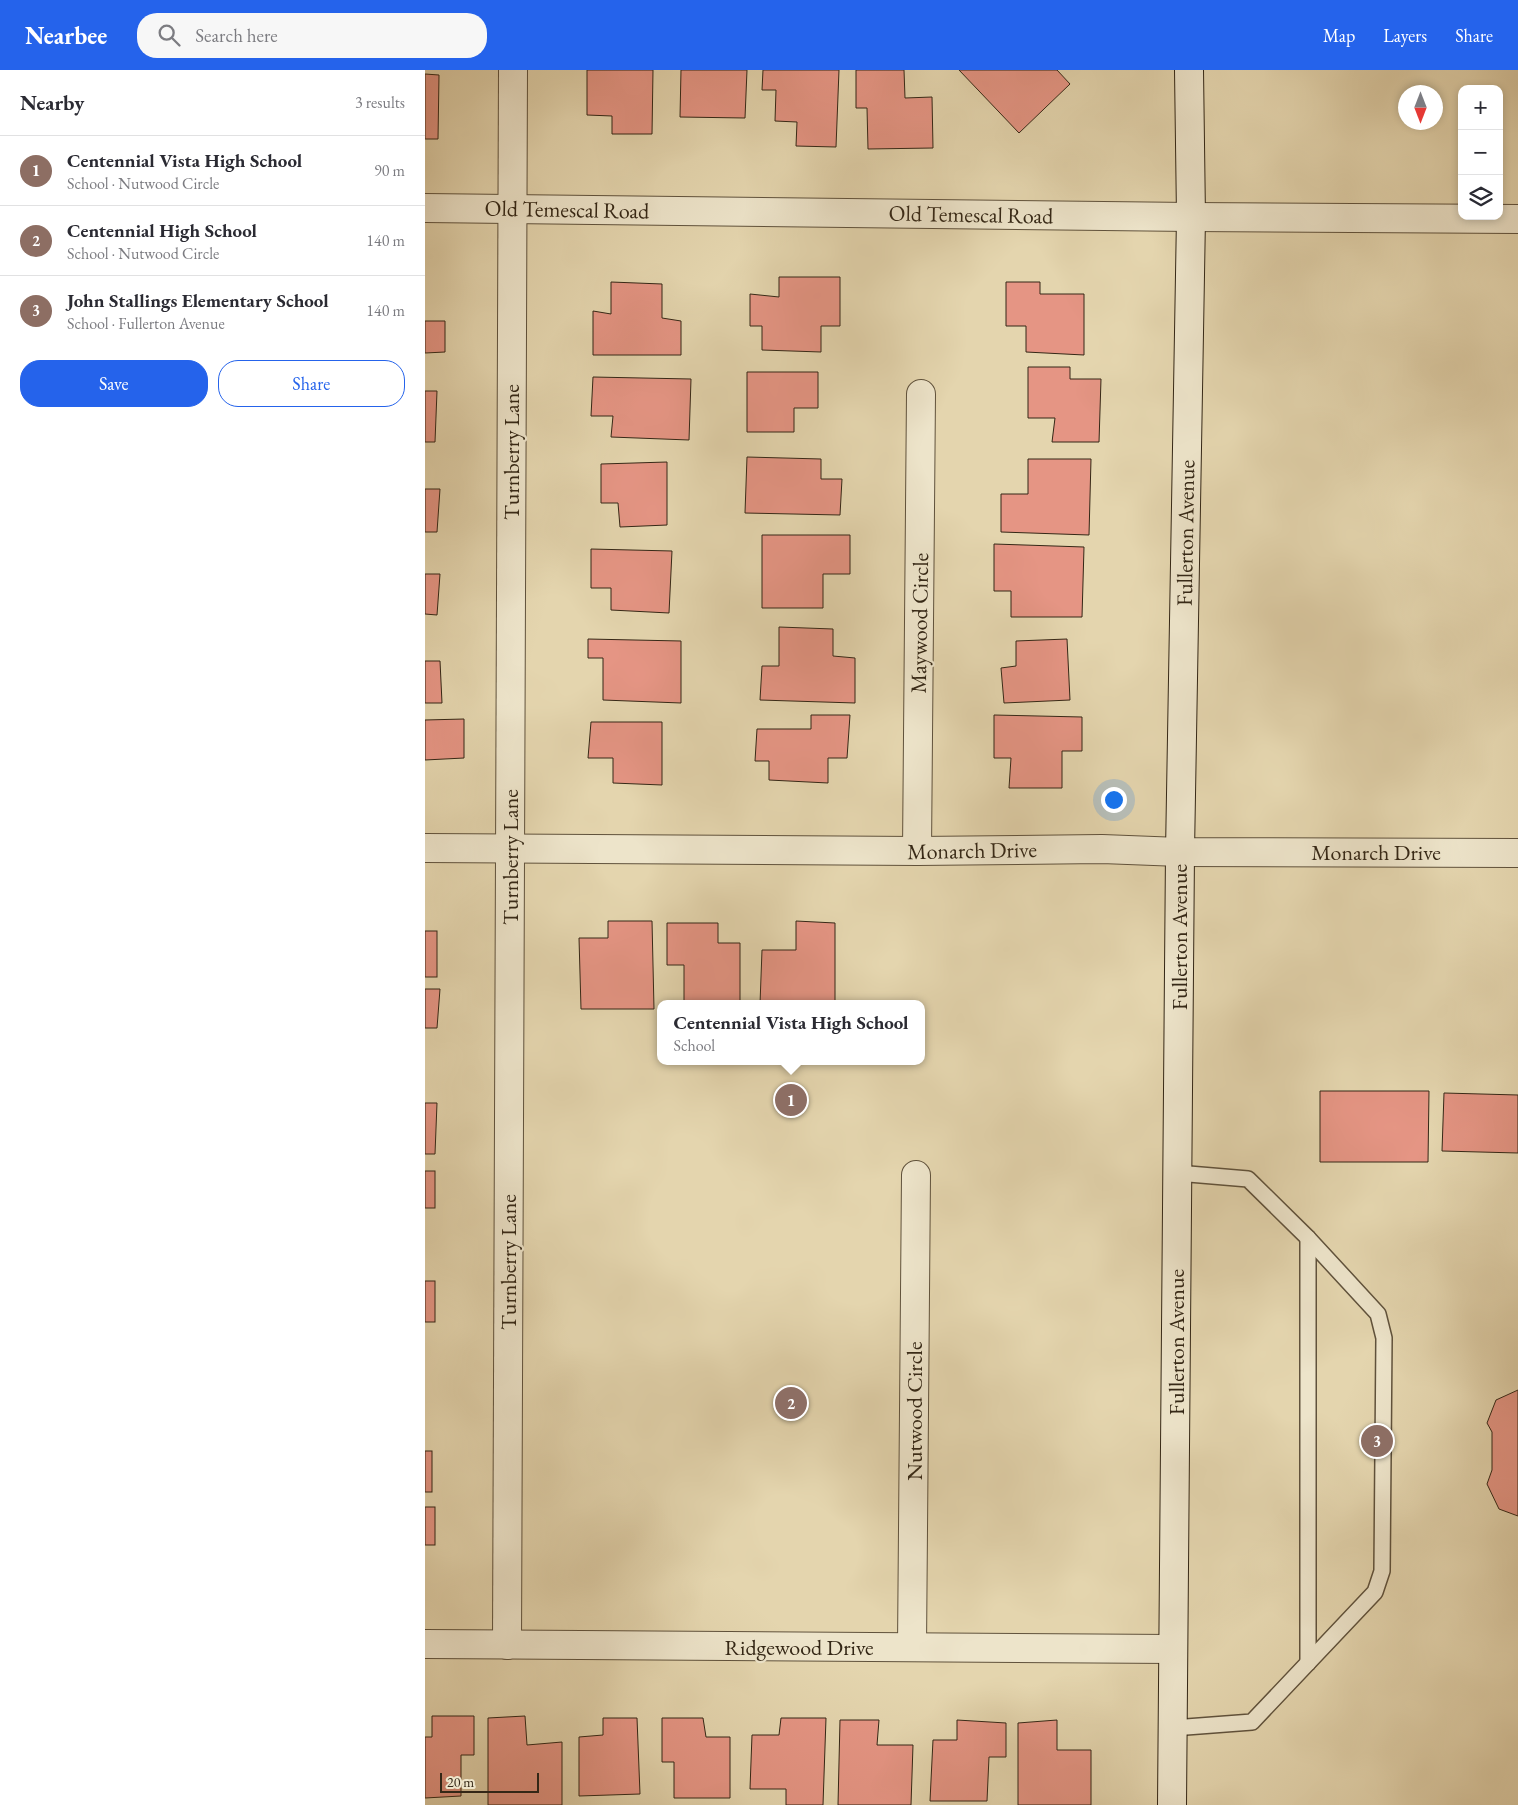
<!DOCTYPE html>
<meta charset="utf-8">
<style>
:root{--surface:#fff;--page:#f7f7f7;--text:#2b2b33;--muted:#7c7c81;--line:#e1e1e2;--accent:#2563eb}
body{margin:0;font-family:"EB Garamond",serif;background:var(--page);color:var(--text)}
.controls{position:absolute;right:15px;top:15px;display:grid;overflow:hidden;border-radius:10px;box-shadow:0 2px 8px #0003}
.controls button{width:45px;height:45px;display:grid;place-items:center;padding:0;border:0;border-bottom:1px solid var(--line);background:var(--surface);color:var(--text);font:25px sans-serif}
.compass{position:absolute;left:973px;top:15px;width:45px;height:45px;border-radius:50%;background:var(--surface);box-shadow:0 2px 8px #0003;rotate:180deg}
.scale{position:absolute;left:15px;bottom:12px;width:99px;box-sizing:border-box;padding-left:5px;border:2px solid #342716;border-top:0;font-size:14px;line-height:18px;white-space:nowrap;color:#342716;-webkit-text-stroke:4px #ede4ca;paint-order:stroke}
.you{position:absolute;left:688px;top:729px;width:18px;height:18px;margin:-12px;border:4px solid #fff;border-radius:50%;background:#1a73e8;box-shadow:0 0 0 8px #1a73e833}
.badge{display:grid;place-items:center;width:32px;height:32px;border-radius:50%;background:var(--accent);color:#fff;font-size:16px;font-weight:700}
.pin{position:absolute;translate:-50% -50%;border:2px solid #fff;box-shadow:0 1px 5px #0006}
.popup{position:absolute;left:232px;top:930px;width:268px;height:65px;box-sizing:border-box;display:grid;place-content:center;border-radius:10px;background:var(--surface);filter:drop-shadow(0 1px 4px #0005);font-size:16px;white-space:nowrap;color:var(--muted)}
.popup b{font-size:19px;color:var(--text)}
.popup::after{content:'';position:absolute;left:50%;top:100%;margin-left:-10px;border:10px solid transparent;border-top-color:var(--surface)}
.list{margin:0;padding:0;list-style:none}
h2{display:flex;justify-content:space-between;align-items:center;height:65px;margin:0;padding:0 20px;font-size:21px}
h2 small{font-size:16px;font-weight:400;color:var(--muted)}
.list li{display:grid;grid-template-columns:32px 1fr auto;gap:15px;align-items:center;box-sizing:border-box;height:70px;padding:0 20px;border-top:1px solid var(--line)}
.list b{display:block;font-size:19px;white-space:nowrap}
.list p{margin:0;font-size:16px;white-space:nowrap;color:var(--muted)}
.list em{font-size:16px;font-style:normal;color:var(--muted)}
.actions{display:flex;gap:10px;padding:15px 20px}
.actions a{flex:1;padding:11px 0;border:1px solid var(--accent);border-radius:20px;text-align:center;font-size:18px;color:var(--accent)}
.actions .main{background:var(--accent);color:#fff}
.icon{flex:none;width:28px;height:28px;fill:none;stroke:currentColor;stroke-width:2;stroke-linecap:round;stroke-linejoin:round}
.map{position:relative;flex:none;width:1093px;height:1735px;overflow:hidden}
header{display:flex;align-items:center;gap:30px;box-sizing:border-box;height:70px;padding:0 25px;background:var(--accent);color:#fff}
header strong{font-size:24px}
nav{display:flex;gap:28px;margin-inline-start:auto;font-size:18px}
.search{width:350px;height:45px;background:var(--page);display:flex;align-items:center;gap:12px;box-sizing:border-box;padding:0 18px;border-radius:20px;color:var(--muted);font-size:19px}
main{display:flex}
aside{flex:1;background:var(--surface)}
.map>svg:first-child{display:block}
.building{fill:#e59584;stroke:#342716}
.lines{fill:none;stroke-linecap:round;stroke-linejoin:round}
.service-casing{stroke:#60523c;stroke-width:18}
.minor-casing{stroke:#60523c;stroke-width:30}
.tertiary-casing{stroke:#60523c;stroke-width:30}
.secondary-casing{stroke:#342716;stroke-width:30}
.service{stroke:#ede4ca;stroke-width:15}
.minor{stroke:#ede4ca;stroke-width:28}
.tertiary{stroke:#ede4ca;stroke-width:28}
.secondary{stroke:#ede4ca;stroke-width:28}
.labels{text-anchor:middle;stroke-width:4.5;stroke-linejoin:round;paint-order:stroke}
.street-label{font-size:22px;fill:#342716;stroke:#ede4ca}
</style>
<header>
<strong>Nearbee</strong>
<div class="search"><svg class="icon" aria-label="search" viewBox="0 0 24 24"><circle cx="10" cy="10" r="6"/><path d="M15 15l6 6"/></svg>Search here</div>
<nav><a>Map</a><a>Layers</a><a>Share</a></nav>
</header>
<main>
<aside>
<h2>Nearby<small>3 results</small></h2>
<ul class="list">
<li><span class="badge" style="background:#8d6e63">1</span><div><b>Centennial Vista High School</b><p>School · Nutwood Circle</p></div><em>90 m</em></li>
<li><span class="badge" style="background:#8d6e63">2</span><div><b>Centennial High School</b><p>School · Nutwood Circle</p></div><em>140 m</em></li>
<li><span class="badge" style="background:#8d6e63">3</span><div><b>John Stallings Elementary School</b><p>School · Fullerton Avenue</p></div><em>140 m</em></li>
</ul>
<div class="actions"><a class="main">Save</a><a>Share</a></div>
</aside>
<div class="map">
<svg width="1093" height="1735" viewBox="0 0 1093 1735">
<rect width="100%" height="100%" fill="#e4d5ae"/>
<filter id="stains"><feTurbulence type="fractalNoise" baseFrequency=".004" numOctaves="4"/><feColorMatrix values="0 0 0 0 .2 0 0 0 0 .09 0 0 0 0 .02 0 0 0 .5 -.17"/></filter>
<radialGradient id="worn" r=".72"><stop offset=".6" stop-color="#630" stop-opacity="0"/><stop offset="1" stop-color="#630" stop-opacity=".3"/></radialGradient>
<g class="building">
<path d="M162,0H228L227,64H187V46L162,45Z"/>
<path d="M256,0H322L320,48L255,47Z"/>
<path d="M338,0H414L411,77L371,76L372,52L350,51L351,20H337Z"/>
<path d="M431,0H479L480,28L507,27L508,78L443,79L442,38H431Z"/>
<path d="M534,0H632L645,14L594,63Z"/>
<path d="M0,4L14,5L13,69H0Z"/>
<path d="M354,207H415V256H396V282L337,280V256H325V224L354,227Z"/>
<path d="M186,212L237,214V248L256,251V285H168V241L186,244Z"/>
<path d="M581,212H615V224H659V285L601,282V256H581Z"/>
<path d="M0,251H20V282L0,283Z"/>
<path d="M603,297H645V309H676L674,372H627L630,348H603Z"/>
<path d="M322,302H393V338H369V362H322Z"/>
<path d="M168,307L266,309L264,370L186,367L188,346H166Z"/>
<path d="M0,321H12L10,372H0Z"/>
<path d="M322,387L396,389V409H417L415,445L320,443Z"/>
<path d="M603,389H666L664,465L576,462V424H603Z"/>
<path d="M242,392V455L195,457L193,433H176V394Z"/>
<path d="M0,419H15L12,462H0Z"/>
<path d="M337,465H425V504H398V538H337Z"/>
<path d="M569,474L659,477L657,547H586V521H569Z"/>
<path d="M166,479L247,481L244,543L186,540V518H166Z"/>
<path d="M0,504H15L12,545L0,544Z"/>
<path d="M354,557L408,559V586L430,588V633L335,630L337,596H354Z"/>
<path d="M163,569L256,571V633L178,630V588H163Z"/>
<path d="M642,569L645,630L579,633L576,598L591,596V571Z"/>
<path d="M0,591H15L17,633H0Z"/>
<path d="M386,645H425L422,688H403V713L344,710V691H330L332,659H386Z"/>
<path d="M569,645L657,647V681H637V718H584L586,688H569Z"/>
<path d="M39,649V688L0,690V650Z"/>
<path d="M166,652H237V715L188,713V688H163Z"/>
<path d="M183,851H227L229,939H156L154,868H183Z"/>
<path d="M371,851L410,853V934H335L337,880H371Z"/>
<path d="M242,853H293V873H315V934L259,931V895H242Z"/>
<rect x="0" y="861" width="12" height="46"/>
<path d="M0,919H15L12,958H0Z"/>
<path d="M895,1021H1004L1003,1092H895Z"/>
<path d="M1019,1023L1093,1025V1083L1017,1081Z"/>
<path d="M0,1033H12L10,1084H0Z"/>
<rect x="0" y="1101" width="10" height="37"/>
<rect x="0" y="1211" width="10" height="41"/>
<path d="M1093,1320V1446L1074,1439L1062,1414L1067,1400V1362L1062,1353L1071,1330Z"/>
<rect x="0" y="1381" width="7" height="41"/>
<rect x="0" y="1437" width="10" height="38"/>
<path d="M7,1646H49V1685H36V1726L0,1728V1667H7Z"/>
<path d="M100,1646L102,1675L137,1672V1735H63V1648Z"/>
<path d="M178,1648H212L215,1724L154,1726V1667L178,1665Z"/>
<path d="M237,1648H278L281,1667H305V1728H249V1692H237Z"/>
<path d="M356,1648H401L398,1735H361V1719H325L327,1665H354Z"/>
<path d="M415,1650H454L452,1675H488L486,1735H413Z"/>
<path d="M532,1650L581,1653V1687H564L562,1731H505L508,1670H532Z"/>
<path d="M632,1650V1680H666V1735H593V1653Z"/>
</g>
<g class="lines">
<defs>
<g id="service">
<path d="M883,1168V1593"/>
<path d="M748,1658L827,1652L950,1522L957,1501L959,1268L953,1244L883,1168L823,1109L752,1103"/>
</g>
<g id="minor">
<path d="M766,147L1093,149"/>
<path d="M0,778L492,781L677,779L755,782L1093,783"/>
<path d="M492,781L496,324"/>
<path d="M0,1574L748,1579"/>
<path d="M82,1575L88,0"/>
<path d="M487,1577L491,1105"/>
</g>
<path id="tertiary" d="M0,138L766,147"/>
<path id="secondary" d="M747,1735L755,782L766,147L764,0"/>
</defs>
<use href="#service" class="service-casing"/>
<use href="#minor" class="minor-casing"/>
<use href="#tertiary" class="tertiary-casing"/>
<use href="#secondary" class="secondary-casing"/>
<use href="#service" class="service"/>
<use href="#minor" class="minor"/>
<use href="#tertiary" class="tertiary"/>
<use href="#secondary" class="secondary"/>
</g>
<g class="labels">
<g class="street-label">
<text transform="translate(142 139) rotate(1)" y="8">Old Temescal Road</text>
<text transform="translate(546 144) rotate(1)" y="8">Old Temescal Road</text>
<text transform="translate(86 382) rotate(-90)" y="8">Turnberry Lane</text>
<text transform="translate(760 463) rotate(-89)" y="8">Fullerton Avenue</text>
<text transform="translate(494 553) rotate(-89)" y="8">Maywood Circle</text>
<text transform="translate(547 780) rotate(-1)" y="8">Monarch Drive</text>
<text x="951" y="790">Monarch Drive</text>
<text transform="translate(85 787) rotate(-90)" y="8">Turnberry Lane</text>
<text transform="translate(754 867) rotate(-90)" y="8">Fullerton Avenue</text>
<text transform="translate(83 1192) rotate(-90)" y="8">Turnberry Lane</text>
<text transform="translate(751 1272) rotate(-90)" y="8">Fullerton Avenue</text>
<text transform="translate(489 1341) rotate(-90)" y="8">Nutwood Circle</text>
<text x="374" y="1585">Ridgewood Drive</text>
</g>
</g>
<rect width="100%" height="100%" filter="url(#stains)"/>
<rect width="100%" height="100%" fill="url(#worn)"/>
</svg>
<div class="controls">
<button>+</button>
<button>−</button>
<button><svg class="icon" aria-label="layers" viewBox="0 0 24 24"><path d="M12 4l9 5-9 5-9-5zM3 14l9 5 9-5"/></svg></button>
</div>
<svg class="compass" viewBox="-18 -18 36 36"><path d="M0-13l5 13h-10z" fill="#e53935"/><path d="M0 13l5-13h-10z" fill="#7c7c81"/></svg>
<div class="scale">20 m</div>
<div class="you"></div>
<div class="pin badge" style="left:366px;top:1030px;background:#8d6e63">1</div>
<div class="popup"><b>Centennial Vista High School</b>School</div>
<div class="pin badge" style="left:366px;top:1333px;background:#8d6e63">2</div>
<div class="pin badge" style="left:952px;top:1371px;background:#8d6e63">3</div>
</div>
</main>
